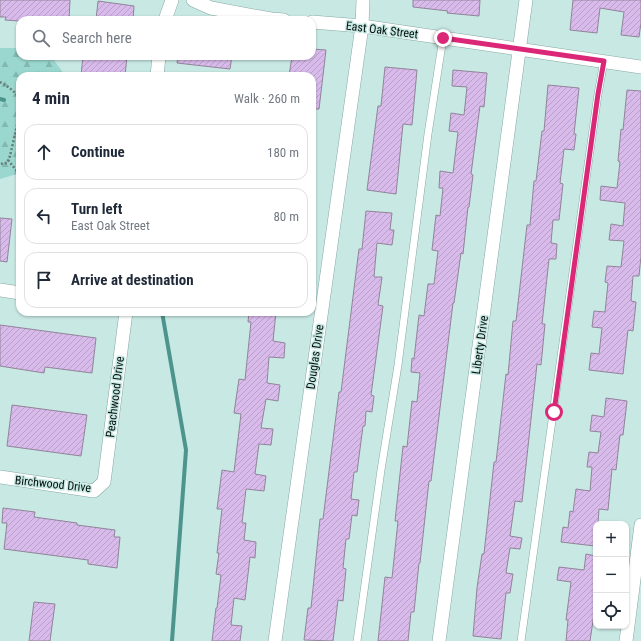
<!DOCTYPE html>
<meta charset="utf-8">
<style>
:root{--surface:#fff;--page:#f6f6f7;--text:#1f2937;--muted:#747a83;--line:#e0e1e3}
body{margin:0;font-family:"Roboto Condensed",sans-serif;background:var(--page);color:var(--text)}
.controls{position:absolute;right:12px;bottom:12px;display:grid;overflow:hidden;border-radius:8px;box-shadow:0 1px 3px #0004}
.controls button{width:36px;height:36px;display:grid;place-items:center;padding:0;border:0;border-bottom:1px solid var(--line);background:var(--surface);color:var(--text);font:20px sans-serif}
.stop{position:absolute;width:12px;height:12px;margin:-9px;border:3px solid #db2777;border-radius:50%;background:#fff}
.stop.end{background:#db2777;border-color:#fff;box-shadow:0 1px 4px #0008}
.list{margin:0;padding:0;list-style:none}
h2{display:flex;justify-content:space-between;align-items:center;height:52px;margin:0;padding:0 16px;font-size:17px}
h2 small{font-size:13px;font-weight:400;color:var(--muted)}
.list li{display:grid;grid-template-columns:26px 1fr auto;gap:12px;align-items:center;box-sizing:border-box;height:56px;margin:0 8px 8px;padding:0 8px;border:1px solid var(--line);border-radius:12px}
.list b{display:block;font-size:15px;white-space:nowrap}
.list p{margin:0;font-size:13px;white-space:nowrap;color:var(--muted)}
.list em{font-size:13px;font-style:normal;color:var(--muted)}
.icon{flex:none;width:22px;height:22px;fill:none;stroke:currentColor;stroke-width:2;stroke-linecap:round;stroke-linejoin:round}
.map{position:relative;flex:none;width:641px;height:641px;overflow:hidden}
.search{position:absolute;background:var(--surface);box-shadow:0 1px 3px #0004;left:16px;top:16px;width:300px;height:44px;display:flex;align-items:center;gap:10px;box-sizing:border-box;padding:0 14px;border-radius:12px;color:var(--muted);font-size:15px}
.panel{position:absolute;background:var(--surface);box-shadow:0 1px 3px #0004;left:16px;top:72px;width:300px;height:244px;border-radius:12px}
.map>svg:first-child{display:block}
.forest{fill:url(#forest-firs)}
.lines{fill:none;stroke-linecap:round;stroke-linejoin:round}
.stream{stroke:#4d958c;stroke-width:4}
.building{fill:url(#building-hatch);stroke:#91849a}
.lane-casing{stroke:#88a8a3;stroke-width:8}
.street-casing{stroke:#88a8a3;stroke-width:14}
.path{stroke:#677d79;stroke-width:2.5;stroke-dasharray:2 2;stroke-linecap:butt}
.lane{stroke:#fff;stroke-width:7}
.street{stroke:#fff;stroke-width:13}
.route{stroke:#db2777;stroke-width:5}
.labels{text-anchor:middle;stroke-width:3;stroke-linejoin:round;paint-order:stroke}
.street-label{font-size:12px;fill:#05100e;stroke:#c7e8e3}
</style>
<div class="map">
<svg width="641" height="641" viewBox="0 0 641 641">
<defs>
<pattern id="forest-firs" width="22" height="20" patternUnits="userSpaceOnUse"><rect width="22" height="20" fill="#9ad7ce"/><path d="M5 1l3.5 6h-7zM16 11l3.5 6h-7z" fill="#83b8b0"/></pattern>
<pattern id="building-hatch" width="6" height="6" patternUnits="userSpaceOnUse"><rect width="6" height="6" fill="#d8baeb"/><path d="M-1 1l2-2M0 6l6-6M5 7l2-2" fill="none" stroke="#b89fc8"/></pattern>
</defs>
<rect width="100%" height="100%" fill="#c7e8e3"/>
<path class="forest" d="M0,48H20V56H51L64,74V76H20V173L0,179Z"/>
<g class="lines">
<g class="stream">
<path d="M0,99L4,100"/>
<path d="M162,312L186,450L172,641"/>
</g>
</g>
<g class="building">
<path d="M0,0H70L69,20H20L19,21L5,20L6,17H0Z"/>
<path d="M413,0H480L479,16L447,13L448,11L413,7Z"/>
<path d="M573,0H641V23L639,37L621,35L624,12L600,8L597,33L570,30Z"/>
<path d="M98,1L134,6L133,20H96Z"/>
<path d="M312,49L326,50L319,109H312V76H289L292,56H312Z"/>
<path d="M83,56H127L125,76H81Z"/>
<path d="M178,56H232L230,69L177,63Z"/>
<path d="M385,67L417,70L412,125L403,124L396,194L367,190L378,106H381Z"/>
<path d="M453,70L487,73L484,107L480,106L471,174L473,175L469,207H468L463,254L461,253L454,303H453L431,481H429L420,563H419L414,612H411L408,641H378L385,577L392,578L398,521H395L403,446L407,447L412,401L417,402L420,373L411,372L412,358L414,359L419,315L424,316L428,284H434L438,251L432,250L436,215L440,216L443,188H439L440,171L453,173L458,132L449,131L451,113L464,115L467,87L452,86Z"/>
<path d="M548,85L579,88L574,134H576L574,150L564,149L560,183L563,184L559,220H553L551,243L557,244L556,259H549L542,324H545L541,365L537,364L522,502L515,501L510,536L522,538L520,549L510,548L506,573L513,574L510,593H506L501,639L473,636L477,588L482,554H484L494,462H496L506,374L508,375L513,321H516L527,225H530L534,181H536L542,131H544Z"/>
<path d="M627,90L641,91V256L639,276H633L631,301L636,302L633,331L628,330L623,374L589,370L591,353L599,354L602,328L592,327L594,311L605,312L608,283L605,282L607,266L621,267L624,241L609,240L611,224L623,226L625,203L600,200L601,186L617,188L620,162L618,161L621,129L623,130Z"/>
<path d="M366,211L392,213L390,230H394L392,245L377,243L374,277H382L378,305L383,306L371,395L374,396L372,412L366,411L365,426H363L357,472H354L351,499L359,500L357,516L352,515L349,539H346L343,568L346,569L343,601L338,600L333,641L304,640L308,608H311L320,519H323L339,392H341L359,249H362Z"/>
<path d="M0,218L12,219L7,262L0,261Z"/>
<path d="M249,312H276L273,341L285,343L284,358L269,357L267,383L280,385L278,401L266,399L261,428L273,429L271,445L259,444L255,474L266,476L264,491L246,489L242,523H246L244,540L256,542L255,558L250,557L245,600L234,598L231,625L242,626L240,641H212L216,608H217L221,575L216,574L219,553H217L222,509H217L222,470L234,472L241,414L234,413L239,379L245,380L251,322H248Z"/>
<path d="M0,325L96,338L92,373L45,367L44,373L0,366Z"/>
<path d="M606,398L627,401L623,435H620L616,470L612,469L608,510L599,509L598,524H596L595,546L561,542L563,527L568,528L570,511L573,512L576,489L590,491L592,467H587L589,452L598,453L601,432L590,431L592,415L604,417Z"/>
<path d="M12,405L87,415L81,456L7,446Z"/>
<path d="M3,508L35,512L34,517L77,523V525L115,530L114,537H120L117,568L88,564V560L4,549L7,523H2Z"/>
<path d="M586,554L596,556V601L590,641H566L568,620H566L571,582L557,580L559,567L584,570Z"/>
<path d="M34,602L55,604L50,641H29Z"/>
</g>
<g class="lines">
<defs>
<g id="lane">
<path d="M357,641L381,470L398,365L428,134L443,38"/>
<path d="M521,641L598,94L604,61"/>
</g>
<g id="street">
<path d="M193,0L211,8L271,19L284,20"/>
<path d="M165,20L172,0"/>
<path d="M312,22L362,26L641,67"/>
<path d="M157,76L159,56"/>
<path d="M0,290L20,293"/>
<path d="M0,477L94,491L104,482L126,312"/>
<path d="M275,641L362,26L363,0"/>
<path d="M439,641L526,0"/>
<path d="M626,641L641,525"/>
</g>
</defs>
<use href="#lane" class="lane-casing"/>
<use href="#street" class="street-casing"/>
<g class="path">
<path d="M0,82C7,86 17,92 20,101C22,109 12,146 10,156L7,163L0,164"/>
<path d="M8,160L20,175"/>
</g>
<use href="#lane" class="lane"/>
<use href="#street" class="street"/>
</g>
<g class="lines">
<path class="route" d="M443,38L604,61L598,94L554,412"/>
</g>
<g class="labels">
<g class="street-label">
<text transform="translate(382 30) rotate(7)" y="4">East Oak Street</text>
<text transform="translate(480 345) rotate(-82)" y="4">Liberty Drive</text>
<text transform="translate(315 357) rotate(-82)" y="4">Douglas Drive</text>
<text transform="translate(115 397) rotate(-83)" y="4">Peachwood Drive</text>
<text transform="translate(53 484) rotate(6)" y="4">Birchwood Drive</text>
</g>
</g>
</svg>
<div class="controls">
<button>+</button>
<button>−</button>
<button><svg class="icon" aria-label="locate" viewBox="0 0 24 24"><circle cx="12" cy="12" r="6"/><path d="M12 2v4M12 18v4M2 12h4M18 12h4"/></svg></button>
</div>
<div class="stop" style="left:554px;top:412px"></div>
<div class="stop end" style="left:443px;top:38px"></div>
<div class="search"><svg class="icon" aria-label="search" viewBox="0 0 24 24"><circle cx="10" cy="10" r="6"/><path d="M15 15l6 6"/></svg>Search here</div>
<section class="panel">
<h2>4 min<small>Walk · 260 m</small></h2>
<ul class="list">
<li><svg class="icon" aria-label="ahead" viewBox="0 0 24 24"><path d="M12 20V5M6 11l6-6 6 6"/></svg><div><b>Continue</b></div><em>180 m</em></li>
<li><svg class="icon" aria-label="left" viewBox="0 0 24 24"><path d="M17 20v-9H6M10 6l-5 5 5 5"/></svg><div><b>Turn left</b><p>East Oak Street</p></div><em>80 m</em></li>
<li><svg class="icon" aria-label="arrive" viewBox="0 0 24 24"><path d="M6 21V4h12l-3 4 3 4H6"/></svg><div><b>Arrive at destination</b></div></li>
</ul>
</section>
</div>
